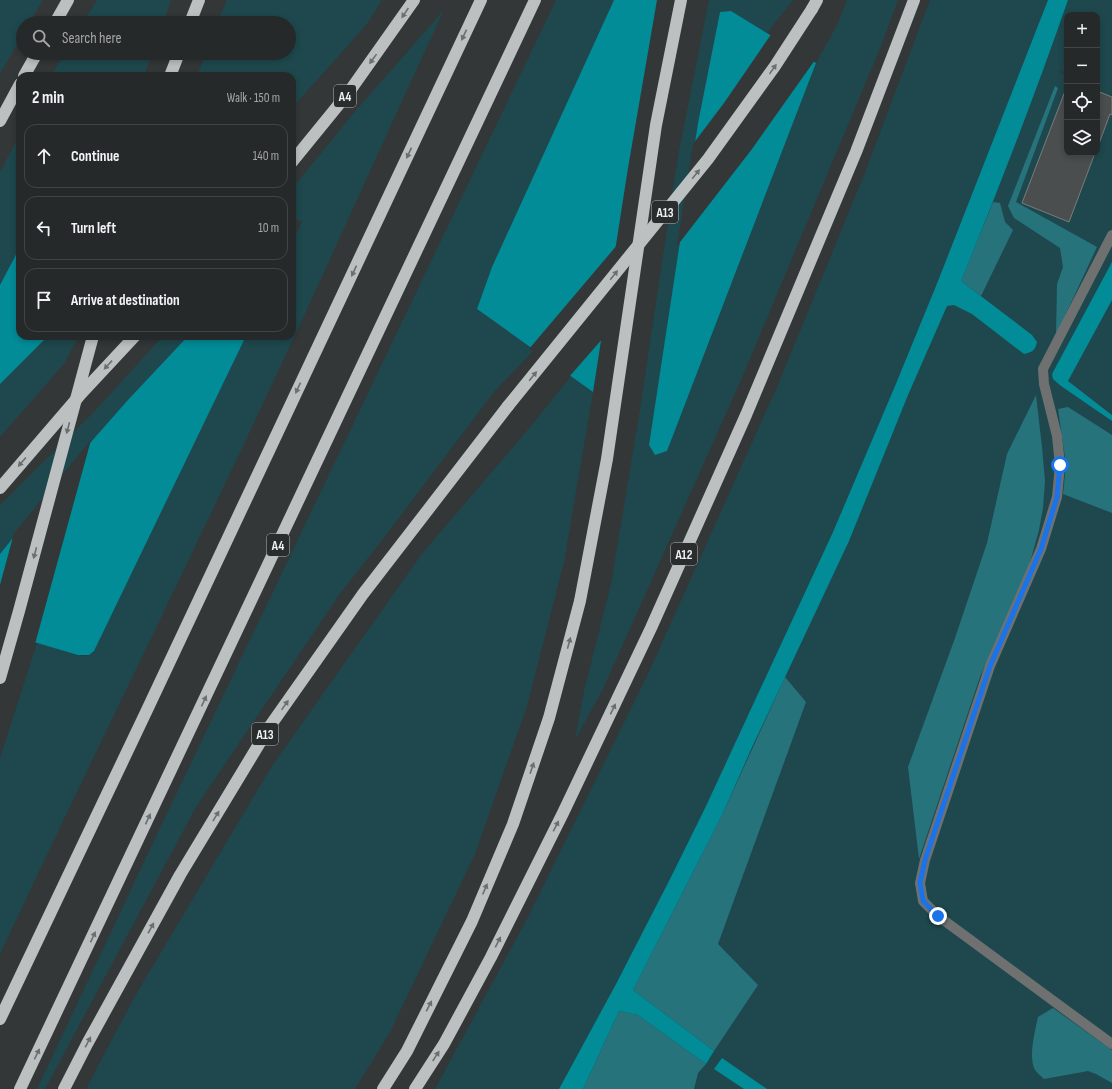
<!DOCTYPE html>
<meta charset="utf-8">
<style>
:root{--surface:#262929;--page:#2e3131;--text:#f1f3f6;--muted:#a4a6a8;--line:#424546}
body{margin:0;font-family:"Sofia Sans Condensed",sans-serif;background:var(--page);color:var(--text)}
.controls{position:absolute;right:12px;top:12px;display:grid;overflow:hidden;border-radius:8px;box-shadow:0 2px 6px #0003}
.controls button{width:36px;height:36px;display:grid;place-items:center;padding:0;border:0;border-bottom:1px solid var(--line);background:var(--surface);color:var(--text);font:20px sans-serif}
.stop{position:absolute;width:12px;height:12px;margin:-9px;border:3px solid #1a73e8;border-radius:50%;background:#fff}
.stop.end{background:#1a73e8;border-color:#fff;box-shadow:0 1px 4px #0008}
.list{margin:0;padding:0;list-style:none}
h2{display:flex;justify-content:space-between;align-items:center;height:52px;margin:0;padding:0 16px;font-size:17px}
h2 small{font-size:13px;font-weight:400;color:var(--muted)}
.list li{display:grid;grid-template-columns:26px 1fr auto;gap:12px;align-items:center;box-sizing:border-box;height:64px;margin:0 8px 8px;padding:0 8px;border:1px solid var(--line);border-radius:12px}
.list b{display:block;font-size:15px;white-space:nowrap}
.list em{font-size:13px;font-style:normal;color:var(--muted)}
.icon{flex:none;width:22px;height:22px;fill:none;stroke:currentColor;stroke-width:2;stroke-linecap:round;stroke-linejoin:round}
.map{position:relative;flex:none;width:1112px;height:1089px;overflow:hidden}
.search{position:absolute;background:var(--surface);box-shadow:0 2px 6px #0003;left:16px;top:16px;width:280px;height:44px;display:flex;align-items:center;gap:10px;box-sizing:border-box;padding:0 14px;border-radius:22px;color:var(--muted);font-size:15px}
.panel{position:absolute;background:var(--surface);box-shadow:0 2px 6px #0003;left:16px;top:72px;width:280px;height:268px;border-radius:12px}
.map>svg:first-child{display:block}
.green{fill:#1e484d}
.forest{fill:#26737c}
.water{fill:#018c98}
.pier{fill:#333737}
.building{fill:#4b4e4f;stroke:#787c7c}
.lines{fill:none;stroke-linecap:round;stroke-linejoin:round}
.service{stroke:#6f7171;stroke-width:10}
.motorway{stroke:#bcc0c1;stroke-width:12}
.motorway-bridge{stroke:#bcc0c1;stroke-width:12}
.oneway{fill:#6b6f70}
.route{stroke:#1a73e8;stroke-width:5}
.labels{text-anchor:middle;stroke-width:3.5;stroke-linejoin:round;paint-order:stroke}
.shield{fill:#292d2d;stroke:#b4b7b7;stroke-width:1}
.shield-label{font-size:13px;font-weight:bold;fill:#f0f2f2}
</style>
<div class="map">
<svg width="1112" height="1089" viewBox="0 0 1112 1089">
<rect width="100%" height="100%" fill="#333737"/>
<g class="green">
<path d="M0,0H43L29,23H23V34L0,74Z"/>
<path d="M97,0H171L163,23H83Z"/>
<path d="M227,0H382L367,24L292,108V76H197L206,53H289V23H217Z"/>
<path d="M556,0H614L492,267L477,309L534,350L493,393L383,539L339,595L196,807L45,1089H37L159,830Z"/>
<path d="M709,0H793L767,33L731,11L720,12L698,123L649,445L655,455L667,451L816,63L837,25L847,0H898L881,46L741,380L603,689L575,740L584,691L611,584L639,416L678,156Z"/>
<path d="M930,0H1048L938,281L895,386L833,532L706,806L670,879L616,984L559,1089H435L527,919L648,674L777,387L864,175Z"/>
<path d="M1056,0H1112V103L1097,93V15H1067V73L1058,70L1067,76V153H1097V96L1112,106V279L1058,376L1112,418V1089H572L674,891L1046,62Z"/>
<path d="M444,10C379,150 317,290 251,429C168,605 82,779 0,954V758L37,643L84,656H87L94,651L246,336H292V242L302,222L294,218L292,221V189L352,115Z"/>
<path d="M65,53H152L144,76H51Z"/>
<path d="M20,134V247L0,285V172Z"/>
<path d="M1112,300V414L1068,381Z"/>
<path d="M48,336H79L63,365L0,437V384Z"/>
<path d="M163,336H188L127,401L83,451L0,554V505L94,412Z"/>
<path d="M571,376L593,392L564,562L527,706L475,854L390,1032L355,1089H86L135,996L272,766L421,555L531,426Z"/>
</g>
<g class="forest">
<path d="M1055,86L1058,88L1016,202L1097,247L1056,335L1057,284L1063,267L1060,248L1014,218L1008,206Z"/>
<path d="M993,202L1000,203L1005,222L1013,230L981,296L961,281Z"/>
<path d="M1036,395L1042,447L1045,481L1043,508L1039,530L1028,570L980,677L919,859L908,767L955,638L987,543L1007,454Z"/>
<path d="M1068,407L1112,435V513L1063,494L1066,465L1058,409Z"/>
<path d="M785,677L806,702L718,944L758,985L714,1051L633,990L722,815Z"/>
<path d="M1053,1008L1112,1050V1083L1096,1074L1088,1071L1044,1079C1041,1076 1038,1074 1035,1070C1028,1057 1035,1031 1038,1017Z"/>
<path d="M619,1011L638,1015L706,1064L698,1073L694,1089H583Z"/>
</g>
<g class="water">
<path d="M614,0H657L628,168L593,392L477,309L492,267Z"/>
<path d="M1048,0H1068C1035,95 999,188 961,281L1032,335L1037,342C1035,351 1032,352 1024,354L972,314L954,305L947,306L908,395L849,541L753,745L722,815L633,990L714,1051L706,1064L638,1015L619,1011L583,1089H559L616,984L670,879L706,806L833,532L895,386L938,281Z"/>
<path d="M731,11L816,63L667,451L655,455L649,445L698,123L720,12Z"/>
<path d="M20,247V336H48L0,384V285Z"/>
<path d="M1112,262V300L1068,381L1112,415V421L1061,386L1053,379L1052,374Z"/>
<path d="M188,336H246L94,651L89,655H78L0,632V554L83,451L127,401Z"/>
<path d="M722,1058L767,1089H744L714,1069Z"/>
</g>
<g class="pier">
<path d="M772,33L815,60L752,149L677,246L693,144L724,103Z"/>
<path d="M618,244L604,337L569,377L529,349Z"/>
<path d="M91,440L35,644L0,634V585L14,533Z"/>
</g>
<g class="building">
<path d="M1067,86V153H1095L1069,222L1022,203Z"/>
<path d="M1097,91L1112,97V115L1110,114L1097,149Z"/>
</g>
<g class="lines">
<path class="service" d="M1112,235L1043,369L1044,384L1057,436L1060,465L1057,497L1041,549L990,666L925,860L920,883L923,901L938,916L1112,1044"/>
<g class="motorway">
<path d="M812,9L817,0"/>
<path d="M55,23L68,0"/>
<path d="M190,23L199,0"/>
<path d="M24,76L37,53"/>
<path d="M170,76L179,53"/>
<path d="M0,121L20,84"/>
<path d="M292,162L349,92L414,0"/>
<path d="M0,488L80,395L135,336"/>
<path d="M0,1019L147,710L481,0"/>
<path d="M20,1089L535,0"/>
<path d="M64,1089L87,1044L180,875L270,726L363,594L508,406"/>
<path d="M383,1089L407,1051L472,921L513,824L549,718L580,601L607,459L656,125L681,0"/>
<path d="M415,1089L444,1044L491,957L563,813L651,628L746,415L856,152L914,0"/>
</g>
<g class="motorway-bridge">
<path d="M508,406L708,159L775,66L812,9"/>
<path d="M0,678L19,611L93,336"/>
</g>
</g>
<defs><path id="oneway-solid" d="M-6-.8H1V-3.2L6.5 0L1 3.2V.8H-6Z"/></defs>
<g class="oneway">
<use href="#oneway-solid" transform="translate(405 13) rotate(124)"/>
<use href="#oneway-solid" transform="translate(464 35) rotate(115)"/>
<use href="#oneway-solid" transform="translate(373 59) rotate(126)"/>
<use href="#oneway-solid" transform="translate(773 69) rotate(-55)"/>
<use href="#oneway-solid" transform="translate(409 153) rotate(115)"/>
<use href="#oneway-solid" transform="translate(696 174) rotate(-51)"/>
<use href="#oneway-solid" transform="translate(354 271) rotate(115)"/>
<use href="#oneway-solid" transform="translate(614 275) rotate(-51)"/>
<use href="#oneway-solid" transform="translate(108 365) rotate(133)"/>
<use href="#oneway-solid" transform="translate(533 376) rotate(-51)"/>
<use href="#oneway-solid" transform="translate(298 388) rotate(115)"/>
<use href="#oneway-solid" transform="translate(68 428) rotate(105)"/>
<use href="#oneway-solid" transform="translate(22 462) rotate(131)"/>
<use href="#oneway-solid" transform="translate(35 553) rotate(105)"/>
<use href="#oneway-solid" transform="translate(569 643) rotate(-75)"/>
<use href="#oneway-solid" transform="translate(204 701) rotate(-65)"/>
<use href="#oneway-solid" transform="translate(285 705) rotate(-55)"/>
<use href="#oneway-solid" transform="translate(613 709) rotate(-64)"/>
<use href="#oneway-solid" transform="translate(532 768) rotate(-71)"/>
<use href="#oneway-solid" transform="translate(216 816) rotate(-59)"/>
<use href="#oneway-solid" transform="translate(148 819) rotate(-65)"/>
<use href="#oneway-solid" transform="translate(556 826) rotate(-63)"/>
<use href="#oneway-solid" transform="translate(485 889) rotate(-67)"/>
<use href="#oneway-solid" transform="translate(151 928) rotate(-61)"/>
<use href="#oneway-solid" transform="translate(93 937) rotate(-65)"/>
<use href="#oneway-solid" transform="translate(498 942) rotate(-63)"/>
<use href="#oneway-solid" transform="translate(429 1006) rotate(-63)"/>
<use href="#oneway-solid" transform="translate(88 1042) rotate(-62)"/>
<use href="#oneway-solid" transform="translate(37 1054) rotate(-64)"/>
<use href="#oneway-solid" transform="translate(436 1056) rotate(-57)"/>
</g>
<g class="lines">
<path class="route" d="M938,916L923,901L920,883L925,860L990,666L1041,549L1057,497L1060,465"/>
</g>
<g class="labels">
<g class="shield">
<rect x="334" y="85" width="22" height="22" rx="3"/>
<rect x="652" y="201" width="26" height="22" rx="3"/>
<rect x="267" y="534" width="22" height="22" rx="3"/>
<rect x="671" y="543" width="26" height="22" rx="3"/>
<rect x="252" y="723" width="26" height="22" rx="3"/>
</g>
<g class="shield-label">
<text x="345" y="101">A4</text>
<text x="665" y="217">A13</text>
<text x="278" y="550">A4</text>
<text x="684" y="559">A12</text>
<text x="265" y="739">A13</text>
</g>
</g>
</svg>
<div class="controls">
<button>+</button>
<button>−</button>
<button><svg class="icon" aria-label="locate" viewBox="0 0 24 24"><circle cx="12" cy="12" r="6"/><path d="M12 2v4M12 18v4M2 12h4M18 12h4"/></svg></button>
<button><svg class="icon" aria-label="layers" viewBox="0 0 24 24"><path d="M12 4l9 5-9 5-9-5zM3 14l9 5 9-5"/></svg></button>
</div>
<div class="stop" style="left:1060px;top:465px"></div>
<div class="stop end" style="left:938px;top:916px"></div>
<div class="search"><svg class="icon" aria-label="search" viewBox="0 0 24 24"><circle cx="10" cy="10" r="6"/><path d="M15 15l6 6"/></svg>Search here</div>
<section class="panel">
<h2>2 min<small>Walk · 150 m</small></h2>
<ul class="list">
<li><svg class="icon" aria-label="ahead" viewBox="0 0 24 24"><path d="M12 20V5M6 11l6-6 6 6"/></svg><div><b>Continue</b></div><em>140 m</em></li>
<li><svg class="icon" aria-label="left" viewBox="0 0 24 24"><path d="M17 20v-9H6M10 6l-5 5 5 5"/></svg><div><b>Turn left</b></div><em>10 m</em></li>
<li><svg class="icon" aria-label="arrive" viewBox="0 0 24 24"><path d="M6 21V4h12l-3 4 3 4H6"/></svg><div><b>Arrive at destination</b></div></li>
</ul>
</section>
</div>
